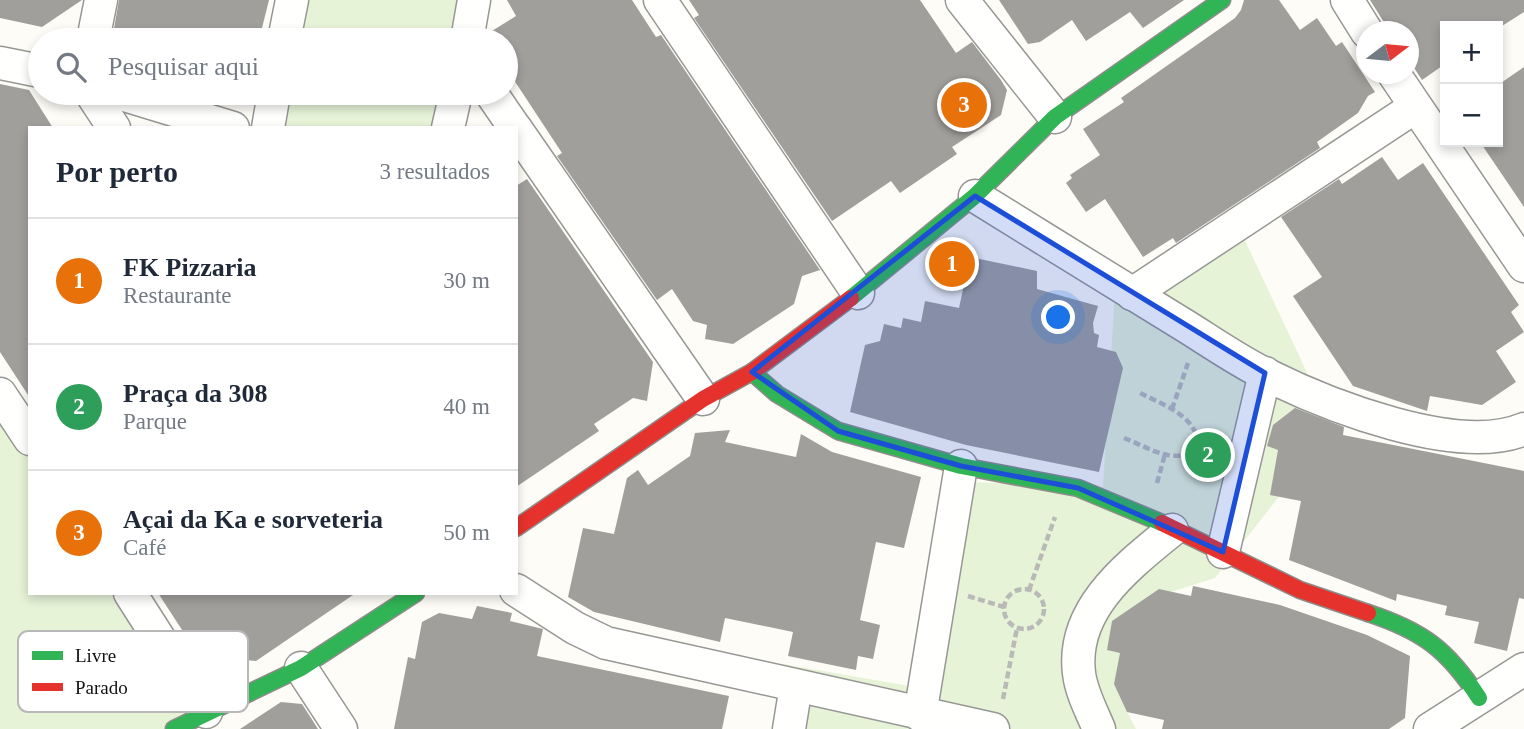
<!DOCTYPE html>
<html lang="pt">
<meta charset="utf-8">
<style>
:root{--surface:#fff;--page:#f6f6f7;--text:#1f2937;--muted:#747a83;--line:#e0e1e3;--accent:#646362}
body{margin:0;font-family:"Times New Roman",serif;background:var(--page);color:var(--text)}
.controls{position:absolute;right:21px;top:21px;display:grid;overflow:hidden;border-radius:0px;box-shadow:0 4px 10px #0003}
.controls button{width:63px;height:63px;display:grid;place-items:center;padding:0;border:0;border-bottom:2px solid var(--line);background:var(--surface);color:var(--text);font:35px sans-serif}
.compass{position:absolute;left:1356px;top:21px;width:63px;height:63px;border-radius:50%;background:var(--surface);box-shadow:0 4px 10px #0003;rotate:74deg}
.you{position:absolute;left:1059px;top:318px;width:24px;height:24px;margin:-18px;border:5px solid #fff;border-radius:50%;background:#1a73e8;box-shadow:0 0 0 10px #1a73e833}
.badge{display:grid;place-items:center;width:46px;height:46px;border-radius:50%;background:var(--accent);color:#fff;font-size:23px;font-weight:700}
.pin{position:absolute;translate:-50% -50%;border:4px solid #fff;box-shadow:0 2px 7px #0006}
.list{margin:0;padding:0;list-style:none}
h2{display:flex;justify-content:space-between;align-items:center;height:91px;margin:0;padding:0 28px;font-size:30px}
h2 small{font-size:23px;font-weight:400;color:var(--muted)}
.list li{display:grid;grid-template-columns:46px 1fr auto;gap:21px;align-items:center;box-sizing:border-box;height:126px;padding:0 28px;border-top:2px solid var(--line)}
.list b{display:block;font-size:26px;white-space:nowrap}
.list p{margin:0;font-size:23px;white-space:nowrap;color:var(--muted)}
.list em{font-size:23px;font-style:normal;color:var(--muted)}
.icon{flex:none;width:38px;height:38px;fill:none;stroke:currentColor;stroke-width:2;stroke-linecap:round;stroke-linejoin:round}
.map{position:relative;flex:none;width:1524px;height:729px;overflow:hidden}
.search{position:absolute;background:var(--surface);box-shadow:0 4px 10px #0003;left:28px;top:28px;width:490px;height:77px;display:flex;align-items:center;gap:18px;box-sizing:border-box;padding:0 24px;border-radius:38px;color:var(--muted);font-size:26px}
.panel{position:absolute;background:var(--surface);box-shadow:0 4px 10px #0003;left:28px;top:126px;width:490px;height:469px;border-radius:0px}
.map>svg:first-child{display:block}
.green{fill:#e6f3d7}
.building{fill:#a19f9c}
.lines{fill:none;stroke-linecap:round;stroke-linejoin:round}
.street-casing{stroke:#979795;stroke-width:35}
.fast-casing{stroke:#8e8d8b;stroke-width:19}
.jam-casing{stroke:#8e8d8b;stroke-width:19}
.path{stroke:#b9b9b8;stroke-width:4.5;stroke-dasharray:7 3.5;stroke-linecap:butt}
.street{stroke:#fffffe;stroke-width:32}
.fast{stroke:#30b455;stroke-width:16}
.jam{stroke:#e5322d;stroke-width:16}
.marked{fill:#1d4ed8;fill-opacity:0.2;stroke:#1d4ed8;stroke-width:5;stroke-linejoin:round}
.key{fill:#fff;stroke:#b8b8b8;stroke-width:2}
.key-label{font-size:19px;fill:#111}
</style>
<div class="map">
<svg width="1524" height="729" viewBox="0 0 1524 729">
<rect width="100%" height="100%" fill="#fdfcf7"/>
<g class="green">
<path d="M307,0H470L464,40H298Z"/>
<path d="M287,93H447L432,128H286L282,119Z"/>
<path d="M1234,217L1333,428L1215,578L1145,600C1122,650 1107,677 1136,729H773L783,664L909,686L943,481L1103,487L1115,292Z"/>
<path d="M0,394L30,439V593H130L206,712L174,729H0Z"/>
</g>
<g class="building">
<path d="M0,0H82L42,27L0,18Z"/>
<path d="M119,0H269L259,40H112Z"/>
<path d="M507,0H632L656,37L661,35L820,270L802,276L794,304L733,344L705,339L707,325L693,321L672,289L657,300L557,156L562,153L506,68V40H491L487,34L516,16Z"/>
<path d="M689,0H920L956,53L972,42L1001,80L1007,90L1001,115L952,147L957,154L900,193L891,181L832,221L694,18L699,15Z"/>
<path d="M999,0H1184L1143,28L1130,12L1086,41L1072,20L1040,42L1028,44Z"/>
<path d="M1244,0H1279L1300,30L1317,18L1336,46L1342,42L1375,92L1368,96L1358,113L1317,142L1320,148L1176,243L1173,238L1143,257L1105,199L1086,212L1066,183L1072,178L1070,175L1100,155L1083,129L1124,102L1121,98L1235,18L1241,10Z"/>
<path d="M1370,0H1524V12L1502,26H1445V64L1422,80L1409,60V32H1390Z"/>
<path d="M1524,67V207L1480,142H1498V85Z"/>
<path d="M0,84L29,90L53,128H30V398L0,352Z"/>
<path d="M1382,157L1398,180L1423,163L1519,305L1511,312L1524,332L1496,351L1516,382L1482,405L1430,396L1427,411L1353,386L1293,296L1322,277L1281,217L1339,179L1342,184Z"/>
<path d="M527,179L653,362L647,401L633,398L594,424L599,431L516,487V186Z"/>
<path d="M970,257L1037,271V289L1098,306L1093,323L1094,333L1099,335L1097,347L1116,352L1123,368L1099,472L966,445L850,412L865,345L880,341L884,324L901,328L903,318L921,322L925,301L959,308Z"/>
<path d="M1295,408L1344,427L1343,435L1524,471V599L1519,598L1507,651L1474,643L1479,622L1445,615L1447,606L1397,594L1396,601L1289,560L1301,501L1270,495L1278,450L1267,446L1273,425Z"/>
<path d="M730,430L725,442L796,457L801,434L832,452L921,477L904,548L876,542L860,620L880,625L873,659L858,656L856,670L788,656L793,632L725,618L720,642L594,612L568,597L583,528L614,534L627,478L638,470L648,485L690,456L695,433Z"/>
<path d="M1193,586L1280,605L1367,635L1410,656L1405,718L1389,729H1162L1164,720L1127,712L1114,684L1120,653L1107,650L1112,621L1159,589L1191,596Z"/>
<path d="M158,593H356L256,661L199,656Z"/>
<path d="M477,606L512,613L510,621L543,629L537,656L729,696L722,729H394L408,657L415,659L422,622L439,613L472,619Z"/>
<path d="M281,702L302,704L318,729H240Z"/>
</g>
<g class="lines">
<defs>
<g id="street">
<path d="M660,0L858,293"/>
<path d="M962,0L1055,117"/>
<path d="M1347,0L1367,32"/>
<path d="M93,40L101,0"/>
<path d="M284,40L292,0"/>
<path d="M467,40L474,0"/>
<path d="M0,63L40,71"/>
<path d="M1394,74L1524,266"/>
<path d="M91,93L114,128"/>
<path d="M118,93L233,128"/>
<path d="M491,93L515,128"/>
<path d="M268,128L274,93"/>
<path d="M448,128L456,93"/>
<path d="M516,129L703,399"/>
<path d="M975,196C1043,238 1110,280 1179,322C1207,339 1235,359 1265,374C1327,405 1458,457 1524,429"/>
<path d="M1132,294L1415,107"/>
<path d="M0,394L30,439"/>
<path d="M1223,552L1265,373"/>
<path d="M516,590L575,628L606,643L993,729"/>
<path d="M130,593L206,712"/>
<path d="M301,668L341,729"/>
<path d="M920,715L961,466"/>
<path d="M789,729L796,686"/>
<path d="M1099,729C1092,712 1081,692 1079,673C1071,609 1128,566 1172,530"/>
<path d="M1430,729L1524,669"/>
</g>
<g id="fast">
<path d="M851,298L975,196L1055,117L1222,0"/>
<path d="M752,372L777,394L838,431L961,466L1078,488L1162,523"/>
<path d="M1368,613C1423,631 1448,650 1479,698"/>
<path d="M174,729L301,668L416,593"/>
</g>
<g id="jam">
<path d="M1162,523L1300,590L1368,613"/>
<path d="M516,528L703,399L752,372L851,298"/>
</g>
</defs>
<use href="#street" class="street-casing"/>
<use href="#fast" class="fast-casing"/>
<use href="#jam" class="jam-casing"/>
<g class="path">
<path d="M1172,409L1188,363"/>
<path d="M1124,438C1150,448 1175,467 1199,447C1197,415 1163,405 1138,392"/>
<path d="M1157,483L1165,454"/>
<circle cx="1024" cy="609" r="20"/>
<path d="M1029,590L1055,517"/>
<path d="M968,596L1004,607"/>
<path d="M1003,699L1017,628"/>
</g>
<use href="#street" class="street"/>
<use href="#fast" class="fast"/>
<use href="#jam" class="jam"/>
</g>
<path class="marked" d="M975,196L1265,373L1223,552L1078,488L961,466L838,431L752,372Z"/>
<rect x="18" y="631" width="230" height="81" rx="10" class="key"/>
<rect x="32" y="651" width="31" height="9" fill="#30b455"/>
<rect x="32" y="683" width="31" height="8" fill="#e5322d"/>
<g class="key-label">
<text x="75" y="662">Livre</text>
<text x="75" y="694">Parado</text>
</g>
</svg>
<div class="controls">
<button>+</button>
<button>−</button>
</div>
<svg class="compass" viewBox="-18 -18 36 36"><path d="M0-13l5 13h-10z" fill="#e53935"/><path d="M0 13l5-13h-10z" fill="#747a83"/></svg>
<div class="you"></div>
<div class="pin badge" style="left:952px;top:264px;background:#e8710a">1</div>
<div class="pin badge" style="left:1208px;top:455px;background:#2e9e5b">2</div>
<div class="pin badge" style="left:964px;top:105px;background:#e8710a">3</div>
<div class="search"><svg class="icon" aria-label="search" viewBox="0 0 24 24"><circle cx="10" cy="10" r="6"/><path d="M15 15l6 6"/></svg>Pesquisar aqui</div>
<section class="panel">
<h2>Por perto<small>3 resultados</small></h2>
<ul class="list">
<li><span class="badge" style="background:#e8710a">1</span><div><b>FK Pizzaria</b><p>Restaurante</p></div><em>30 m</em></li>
<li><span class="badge" style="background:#2e9e5b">2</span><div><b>Praça da 308</b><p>Parque</p></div><em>40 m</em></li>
<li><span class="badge" style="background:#e8710a">3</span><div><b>Açai da Ka e sorveteria</b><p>Café</p></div><em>50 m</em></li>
</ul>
</section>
</div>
